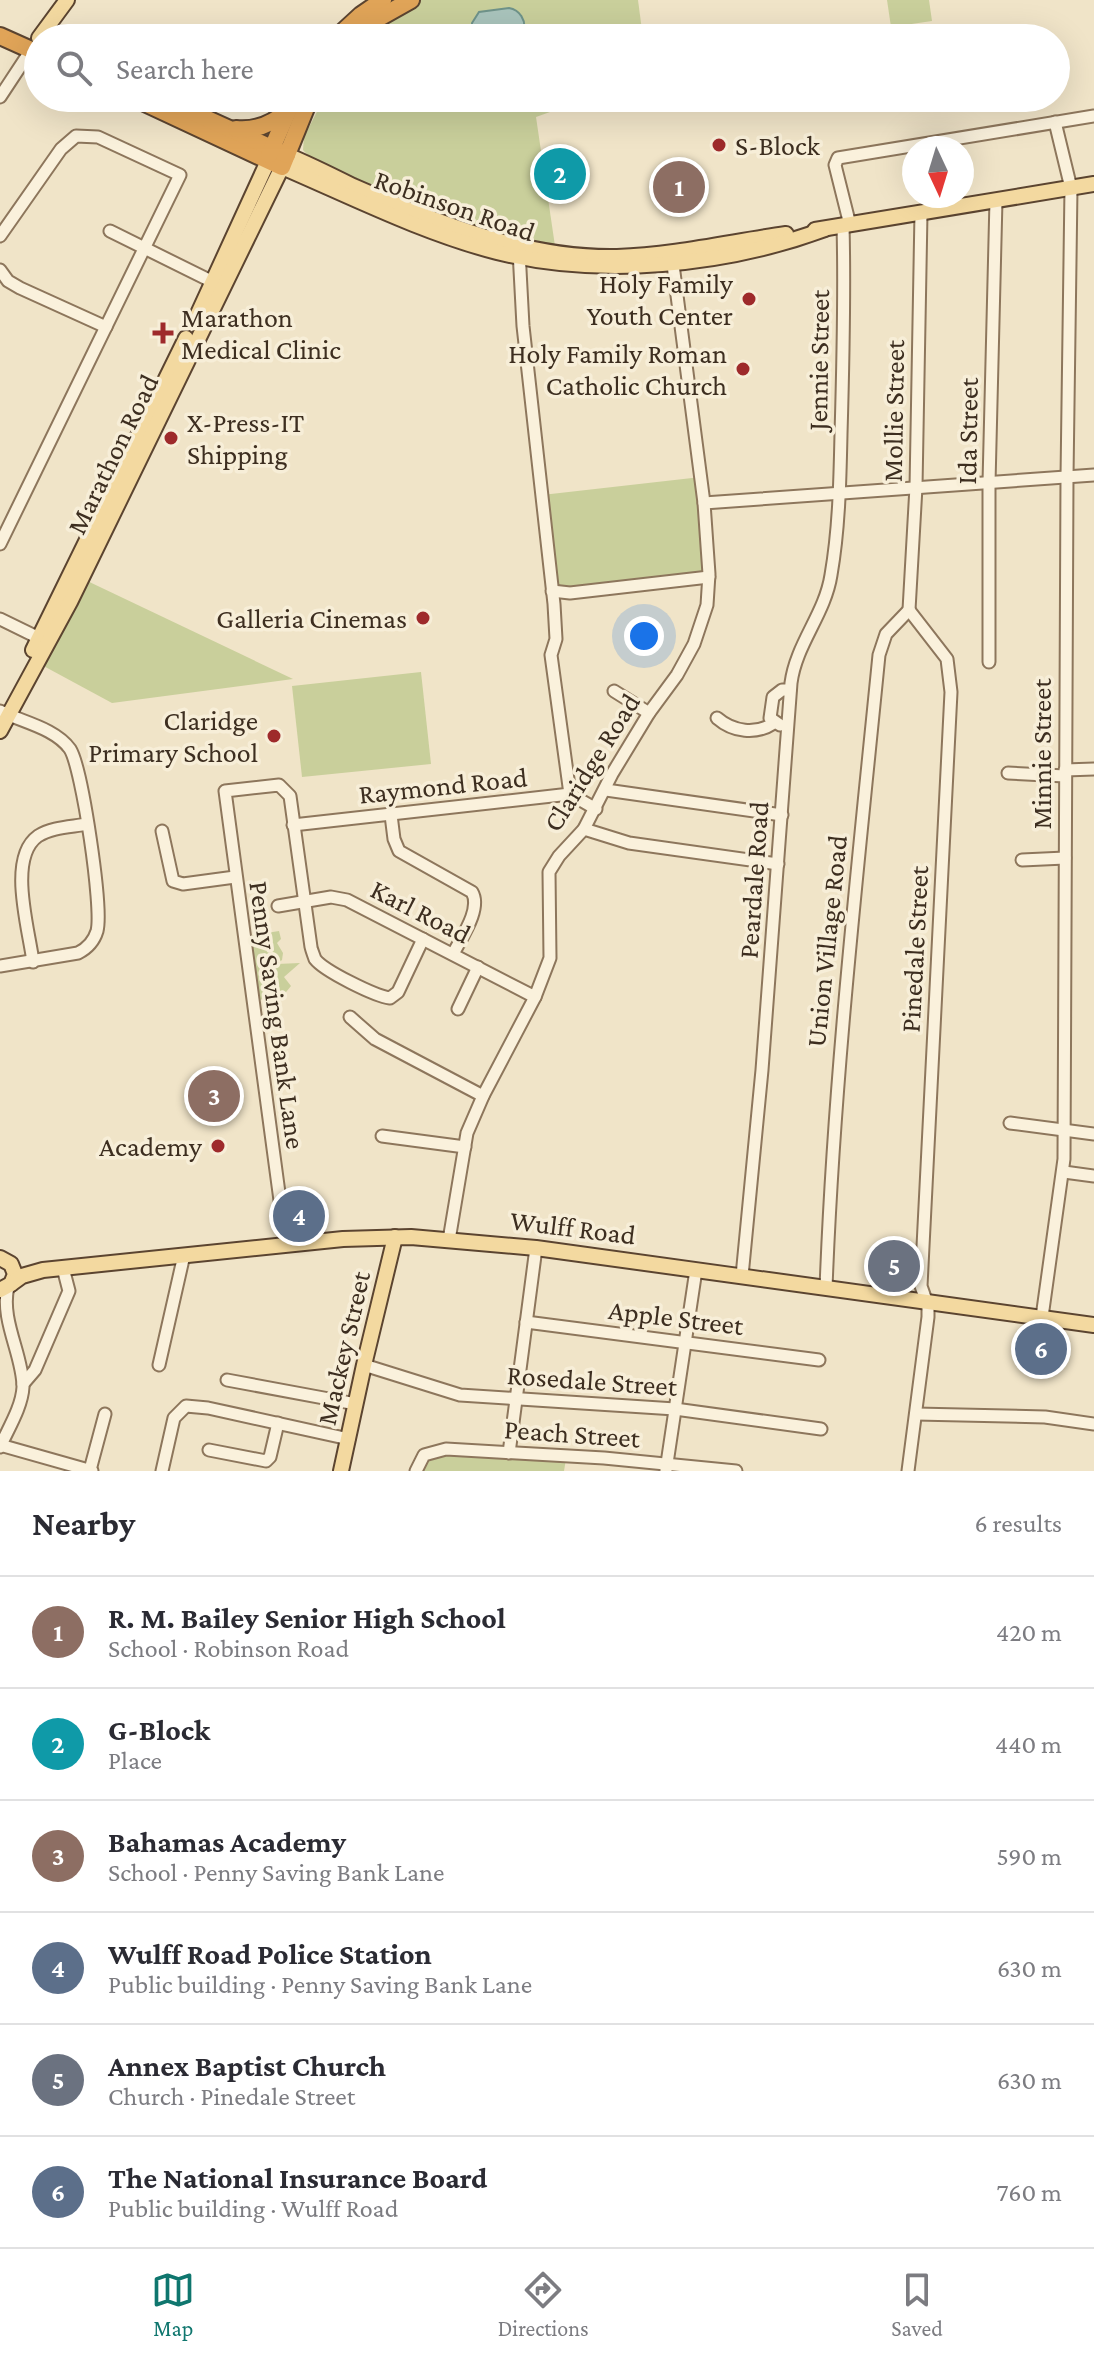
<!DOCTYPE html>
<meta charset="utf-8">
<style>
:root{--surface:#fff;--page:#f2f2f3;--text:#2b2b33;--muted:#7c7c81;--line:#e1e1e2;--accent:#0f766e}
body{margin:0;font-family:"Crimson Pro",serif;background:var(--page);color:var(--text)}
.compass{position:absolute;left:902px;top:136px;width:72px;height:72px;border-radius:50%;background:var(--surface);box-shadow:0 8px 32px #0002;rotate:176deg}
.you{position:absolute;left:644px;top:636px;width:28px;height:28px;margin:-20px;border:6px solid #fff;border-radius:50%;background:#1a73e8;box-shadow:0 0 0 12px #1a73e833}
.badge{display:grid;place-items:center;width:52px;height:52px;border-radius:50%;background:var(--accent);color:#fff;font-size:26px;font-weight:700}
.pin{position:absolute;translate:-50% -50%;border:4px solid #fff;box-shadow:0 2px 8px #0006}
.list{margin:0;padding:0;list-style:none}
h2{display:flex;justify-content:space-between;align-items:center;height:104px;margin:0;padding:0 32px;font-size:34px}
h2 small{font-size:26px;font-weight:400;color:var(--muted)}
.list li{display:grid;grid-template-columns:52px 1fr auto;gap:24px;align-items:center;box-sizing:border-box;height:112px;padding:0 32px;border-top:2px solid var(--line)}
.list b{display:block;font-size:30px;white-space:nowrap}
.list p{margin:0;font-size:26px;white-space:nowrap;color:var(--muted)}
.list em{font-size:26px;font-style:normal;color:var(--muted)}
.icon{flex:none;width:44px;height:44px;fill:none;stroke:currentColor;stroke-width:2;stroke-linecap:round;stroke-linejoin:round}
.map{position:relative;flex:none;width:1094px;height:1471px;overflow:hidden}
.search{position:absolute;background:var(--surface);box-shadow:0 8px 32px #0002;left:24px;right:24px;top:24px;height:88px;display:flex;align-items:center;gap:20px;box-sizing:border-box;padding:0 28px;border-radius:44px;color:var(--muted);font-size:30px}
.sheet{height:776px;background:var(--surface)}
nav{display:flex;justify-content:space-around;align-items:center;box-sizing:border-box;height:112px;border-top:2px solid var(--line);background:var(--surface);font-size:22px;color:var(--muted)}
nav a{display:grid;justify-items:center;gap:4px}
nav .on{color:var(--accent)}
.map>svg:first-child{display:block}
.green{fill:#c9cf9b}
.water{fill:#a9c4bc;stroke:#6f938a;stroke-width:2}
.lines{fill:none;stroke-linecap:round;stroke-linejoin:round}
.minor-casing{stroke:#8d765c;stroke-width:15}
.major-casing{stroke:#5b4430;stroke-width:18}
.highway-casing{stroke:#5b4430;stroke-width:20}
.minor{stroke:#faf1dc;stroke-width:11}
.major{stroke:#f3d9a0;stroke-width:14}
.highway{stroke:#e0a458;stroke-width:16}
.poi-dot{fill:#9e2a2b;stroke:#f7eed8;stroke-width:3}
.labels{text-anchor:middle;stroke-width:7;stroke-linejoin:round;paint-order:stroke}
.poi-label{font-size:28px;fill:#3d2e20;stroke:#f7eed8;text-anchor:end}
.street-label{font-size:28px;fill:#3d2e20;stroke:#f7eed8}
</style>
<div class="map">
<svg width="1094" height="1471" viewBox="0 0 1094 1471">
<rect width="100%" height="100%" fill="#f0e4c8"/>
<g class="green">
<path d="M421,0H638L643,38H361L414,2Z"/>
<path d="M887,0H929L932,21L891,27Z"/>
<path d="M324,98H589L536,117L555,246C539,244 522,242 506,239C473,231 320,172 303,150L304,137Z"/>
<path d="M701,477L706,574L557,590L542,495Z"/>
<path d="M81,578L293,679L112,703L38,663Z"/>
<path d="M421,672L431,764L302,777L292,686Z"/>
<path d="M279,931L281,939L277,943L283,953L282,960L277,964L300,963L284,977L291,986L282,997L257,1000L247,936Z"/>
<path d="M432,1454L566,1459L564,1471H420Z"/>
</g>
<path class="water" d="M509,8C520,10 526,20 524,31L497,25L483,30L480,38H471L472,23L479,12Z"/>
<g class="lines">
<defs>
<g id="minor">
<path d="M0,97L31,50"/>
<path d="M850,225L835,165L838,158L1094,116"/>
<path d="M110,231L213,282"/>
<path d="M0,236L61,149L76,136L98,137L180,175L0,544"/>
<path d="M519,251L523,326L554,604L556,639L551,655L570,794"/>
<path d="M0,270L8,281L20,288L106,327"/>
<path d="M704,503L1094,475"/>
<path d="M552,591L570,593L709,577"/>
<path d="M909,610L916,487L921,213"/>
<path d="M0,619L39,638"/>
<path d="M989,662V483L996,200"/>
<path d="M614,691L649,713"/>
<path d="M0,711C22,722 55,728 70,749C82,768 103,908 97,931C94,941 88,948 78,953L0,966"/>
<path d="M717,718C733,732 756,735 774,723"/>
<path d="M780,725L770,718L773,697L782,690H790"/>
<path d="M1065,770L1094,769"/>
<path d="M1008,773L1065,776"/>
<path d="M606,790L782,815"/>
<path d="M391,815L394,839L399,851L472,892C482,909 461,938 453,954"/>
<path d="M293,825L570,794L596,809"/>
<path d="M584,829L629,843L778,864"/>
<path d="M162,831L173,881L183,884L235,877"/>
<path d="M1022,860L1065,858"/>
<path d="M278,906L331,897L347,900L535,997"/>
<path d="M33,962C29,929 7,858 38,836C52,827 71,827 87,824"/>
<path d="M458,1009L478,967"/>
<path d="M350,1017L375,1039L483,1096"/>
<path d="M1010,1123L1094,1134"/>
<path d="M382,1136L465,1147"/>
<path d="M1064,1172L1094,1176"/>
<path d="M449,1240L467,1133L483,1096L535,997L550,958L549,872L559,856L584,829L612,774L649,713L677,675L694,644L707,605L709,574L704,503L672,257"/>
<path d="M286,1245L225,791L279,785L290,796L311,947C311,948 315,959 315,959C324,971 375,996 390,998L398,992L423,939"/>
<path d="M742,1276L762,1070L791,683C796,644 825,614 831,575C839,529 840,481 841,434C843,365 845,296 843,226"/>
<path d="M826,1288C834,1076 858,866 879,655L886,634L909,610"/>
<path d="M1042,1317L1064,1159L1067,477L1071,188L1055,122"/>
<path d="M526,1322L819,1360"/>
<path d="M159,1365L184,1255"/>
<path d="M364,1365L460,1395L675,1409L821,1429"/>
<path d="M227,1380L356,1404"/>
<path d="M23,1384L35,1370L69,1291L63,1268"/>
<path d="M916,1414L1045,1417L1094,1424"/>
<path d="M0,1445L92,1471"/>
<path d="M0,1447C8,1429 22,1407 23,1387C23,1355 0,1320 8,1287"/>
<path d="M209,1450L266,1461L270,1457L278,1423"/>
<path d="M509,1453L536,1248"/>
<path d="M90,1470L105,1414"/>
<path d="M666,1470L696,1270"/>
<path d="M162,1471L174,1418L186,1406L208,1408L349,1439"/>
<path d="M416,1471L424,1455L446,1449L604,1458L736,1471"/>
<path d="M908,1471L928,1317V1306L921,1286L951,692L947,659L909,610"/>
</g>
<g id="major">
<path d="M39,38L67,0"/>
<path d="M287,155C309,164 331,175 353,186C435,222 526,259 617,257C674,255 730,242 786,234"/>
<path d="M815,230L1094,184"/>
<path d="M197,316L268,161"/>
<path d="M33,650L186,338"/>
<path d="M0,731L70,602L282,167C352,197 423,233 497,252C600,278 725,266 825,229"/>
<path d="M0,1258L11,1264L15,1274L11,1284L0,1290"/>
<path d="M11,1284L22,1276L43,1270L343,1239L411,1237L536,1248L1094,1325"/>
<path d="M341,1471L364,1365L395,1237"/>
</g>
<g id="highway">
<path d="M0,36L38,53"/>
<path d="M336,38L361,15L383,0"/>
<path d="M356,38L379,18L411,0"/>
<path d="M134,98L282,167L310,98"/>
<path d="M161,98L287,155"/>
<path d="M236,129C257,131 273,124 288,110"/>
<path d="M269,155L294,98"/>
</g>
</defs>
<use href="#minor" class="minor-casing"/>
<use href="#major" class="major-casing"/>
<use href="#highway" class="highway-casing"/>
<use href="#minor" class="minor"/>
<use href="#major" class="major"/>
<use href="#highway" class="highway"/>
</g>
<g class="poi-dot">
<circle cx="719" cy="145" r="8"/>
<circle cx="749" cy="299" r="8"/>
<path d="M159 321h8v8h8v8h-8v8h-8v-8h-8v-8h8z"/>
<circle cx="743" cy="369" r="8"/>
<circle cx="171" cy="438" r="8"/>
<circle cx="423" cy="618" r="8"/>
<circle cx="274" cy="736" r="8"/>
<circle cx="218" cy="1146" r="8"/>
</g>
<g class="labels">
<g class="poi-label">
<text x="735" y="155" text-anchor="start">S-Block</text>
<text x="733" y="293">Holy Family<tspan x="733" dy="32">Youth Center</tspan></text>
<text x="181" y="327" text-anchor="start">Marathon<tspan x="181" dy="32">Medical Clinic</tspan></text>
<text x="727" y="363">Holy Family Roman<tspan x="727" dy="32">Catholic Church</tspan></text>
<text x="187" y="432" text-anchor="start">X-Press-IT<tspan x="187" dy="32">Shipping</tspan></text>
<text x="407" y="628">Galleria Cinemas</text>
<text x="258" y="730">Claridge<tspan x="258" dy="32">Primary School</tspan></text>
<text x="202" y="1156">Academy</text>
</g>
<g class="street-label">
<text transform="translate(455 205) rotate(19)" y="10">Robinson Road</text>
<text transform="translate(818 360) rotate(-89)" y="10">Jennie Street</text>
<text transform="translate(893 411) rotate(-89)" y="10">Mollie Street</text>
<text transform="translate(967 431) rotate(-89)" y="10">Ida Street</text>
<text transform="translate(112 454) rotate(-64)" y="10">Marathon Road</text>
<text transform="translate(1041 754) rotate(-90)" y="10">Minnie Street</text>
<text transform="translate(591 762) rotate(-58)" y="10">Claridge Road</text>
<text transform="translate(443 785) rotate(-6)" y="10">Raymond Road</text>
<text transform="translate(753 880) rotate(-86)" y="10">Peardale Road</text>
<text transform="translate(421 911) rotate(27)" y="10">Karl Road</text>
<text transform="translate(826 941) rotate(-84)" y="10">Union Village Road</text>
<text transform="translate(914 949) rotate(-87)" y="10">Pinedale Street</text>
<text transform="translate(278 1015) rotate(82)" y="10">Penny Saving Bank Lane</text>
<text transform="translate(573 1227) rotate(7)" y="10">Wulff Road</text>
<text transform="translate(676 1317) rotate(7)" y="10">Apple Street</text>
<text transform="translate(343 1348) rotate(-77)" y="10">Mackey Street</text>
<text transform="translate(592 1380) rotate(4)" y="10">Rosedale Street</text>
<text transform="translate(572 1433) rotate(4)" y="10">Peach Street</text>
</g>
</g>
</svg>
<svg class="compass" viewBox="-18 -18 36 36"><path d="M0-13l5 13h-10z" fill="#e53935"/><path d="M0 13l5-13h-10z" fill="#7c7c81"/></svg>
<div class="you"></div>
<div class="pin badge" style="left:679px;top:187px;background:#8d6e63">1</div>
<div class="pin badge" style="left:560px;top:174px;background:#0f9aa8">2</div>
<div class="pin badge" style="left:214px;top:1096px;background:#8d6e63">3</div>
<div class="pin badge" style="left:299px;top:1216px;background:#5c6f8a">4</div>
<div class="pin badge" style="left:894px;top:1266px;background:#6b7280">5</div>
<div class="pin badge" style="left:1041px;top:1349px;background:#5c6f8a">6</div>
<div class="search"><svg class="icon" aria-label="search" viewBox="0 0 24 24"><circle cx="10" cy="10" r="6"/><path d="M15 15l6 6"/></svg>Search here</div>
</div>
<section class="sheet">
<h2>Nearby<small>6 results</small></h2>
<ul class="list">
<li><span class="badge" style="background:#8d6e63">1</span><div><b>R. M. Bailey Senior High School</b><p>School · Robinson Road</p></div><em>420 m</em></li>
<li><span class="badge" style="background:#0f9aa8">2</span><div><b>G-Block</b><p>Place</p></div><em>440 m</em></li>
<li><span class="badge" style="background:#8d6e63">3</span><div><b>Bahamas Academy</b><p>School · Penny Saving Bank Lane</p></div><em>590 m</em></li>
<li><span class="badge" style="background:#5c6f8a">4</span><div><b>Wulff Road Police Station</b><p>Public building · Penny Saving Bank Lane</p></div><em>630 m</em></li>
<li><span class="badge" style="background:#6b7280">5</span><div><b>Annex Baptist Church</b><p>Church · Pinedale Street</p></div><em>630 m</em></li>
<li><span class="badge" style="background:#5c6f8a">6</span><div><b>The National Insurance Board</b><p>Public building · Wulff Road</p></div><em>760 m</em></li>
</ul>
</section>
<nav>
<a class="on"><svg class="icon" aria-label="map" viewBox="0 0 24 24"><path d="M3 6l6-2 6 2 6-2v14l-6 2-6-2-6 2zM9 4v14M15 6v14"/></svg>Map</a>
<a><svg class="icon" aria-label="directions" viewBox="0 0 24 24"><path d="M12 3l9 9-9 9-9-9zM9 14v-3h6M13 9l2 2-2 2"/></svg>Directions</a>
<a><svg class="icon" aria-label="saved" viewBox="0 0 24 24"><path d="M7 4h10v16l-5-4-5 4z"/></svg>Saved</a>
</nav>
